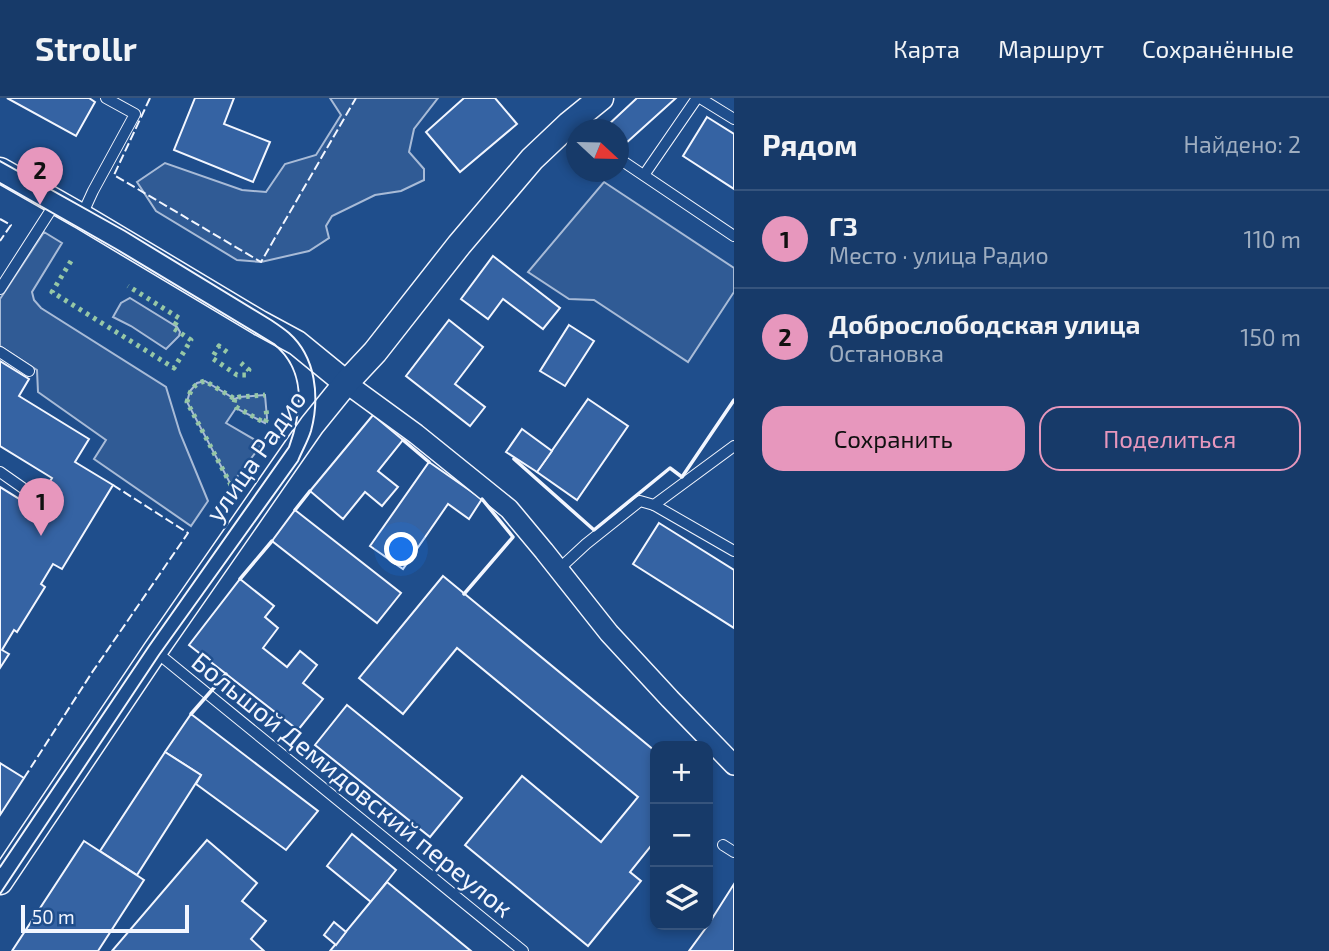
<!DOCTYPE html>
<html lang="ru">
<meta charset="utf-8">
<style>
:root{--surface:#173a69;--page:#20416f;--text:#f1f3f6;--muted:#9eadc0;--line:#36547d;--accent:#e797bd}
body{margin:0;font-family:"Exo 2",sans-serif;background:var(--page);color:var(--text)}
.controls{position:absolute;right:21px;bottom:21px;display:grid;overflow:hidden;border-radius:14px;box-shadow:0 4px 10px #0003}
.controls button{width:63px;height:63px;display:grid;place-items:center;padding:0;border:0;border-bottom:2px solid var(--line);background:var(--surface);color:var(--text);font:35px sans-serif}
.compass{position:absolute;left:566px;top:21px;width:63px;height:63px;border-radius:50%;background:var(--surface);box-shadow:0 4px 10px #0003;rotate:112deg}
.scale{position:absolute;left:21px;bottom:18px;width:168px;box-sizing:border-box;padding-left:7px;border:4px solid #f2f6ff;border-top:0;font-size:19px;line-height:24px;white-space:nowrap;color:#f2f6ff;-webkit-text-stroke:5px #1f4e8c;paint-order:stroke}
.you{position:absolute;left:402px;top:452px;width:24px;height:24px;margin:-18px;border:5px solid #fff;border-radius:50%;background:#1a73e8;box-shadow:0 0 0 10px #1a73e833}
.badge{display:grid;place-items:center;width:46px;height:46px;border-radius:50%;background:var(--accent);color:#111;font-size:23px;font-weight:700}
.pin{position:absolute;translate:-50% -58px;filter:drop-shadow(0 2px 4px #0008)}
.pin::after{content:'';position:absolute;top:37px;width:24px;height:21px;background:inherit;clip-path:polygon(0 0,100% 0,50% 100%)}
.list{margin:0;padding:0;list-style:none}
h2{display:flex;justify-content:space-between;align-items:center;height:91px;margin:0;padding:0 28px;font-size:30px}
h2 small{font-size:23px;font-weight:400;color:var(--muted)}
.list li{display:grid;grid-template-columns:46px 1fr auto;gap:21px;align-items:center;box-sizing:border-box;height:98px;padding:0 28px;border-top:2px solid var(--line)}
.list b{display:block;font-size:26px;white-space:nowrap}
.list p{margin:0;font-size:23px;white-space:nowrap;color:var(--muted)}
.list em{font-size:23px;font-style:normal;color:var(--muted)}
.actions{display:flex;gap:14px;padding:21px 28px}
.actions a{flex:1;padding:16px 0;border:2px solid var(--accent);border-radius:21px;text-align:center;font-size:24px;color:var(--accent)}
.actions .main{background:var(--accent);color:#111}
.icon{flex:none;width:38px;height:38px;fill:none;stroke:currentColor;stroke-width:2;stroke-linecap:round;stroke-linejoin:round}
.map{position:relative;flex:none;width:734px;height:853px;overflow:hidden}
header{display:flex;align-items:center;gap:42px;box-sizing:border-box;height:98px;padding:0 35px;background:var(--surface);border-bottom:2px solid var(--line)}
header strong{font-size:33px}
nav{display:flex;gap:38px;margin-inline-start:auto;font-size:24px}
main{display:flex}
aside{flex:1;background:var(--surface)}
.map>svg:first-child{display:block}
.built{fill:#305b95;stroke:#a8bbd7;stroke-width:2}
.building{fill:#3563a3;stroke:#f2f6ff;stroke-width:2}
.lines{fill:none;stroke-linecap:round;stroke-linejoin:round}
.service-casing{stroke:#f2f6ff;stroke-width:12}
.minor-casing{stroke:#f2f6ff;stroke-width:22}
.tertiary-casing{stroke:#f2f6ff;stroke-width:27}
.service{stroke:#1f4e8c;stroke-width:10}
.minor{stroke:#1f4e8c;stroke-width:19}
.tertiary{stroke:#1f4e8c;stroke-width:24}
.tram{stroke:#f2f6ff;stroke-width:2}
.hedge{stroke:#97c8a6;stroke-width:5;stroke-dasharray:3.5 5;stroke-linecap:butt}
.fence{stroke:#f2f6ff;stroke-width:2;stroke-dasharray:9 3.5;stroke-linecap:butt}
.wall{stroke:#f2f6ff;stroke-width:3.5}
.labels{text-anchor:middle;stroke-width:5;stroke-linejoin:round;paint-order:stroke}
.street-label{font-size:26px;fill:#f2f6ff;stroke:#1f4e8c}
</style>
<header>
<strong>Strollr</strong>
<nav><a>Карта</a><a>Маршрут</a><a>Сохранённые</a></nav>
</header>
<main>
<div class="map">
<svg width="734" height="853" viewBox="0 0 734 853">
<rect width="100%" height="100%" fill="#1f4e8c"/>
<g class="built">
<path d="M330,0H438L414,31L409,54L424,71V82L401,93L375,97L332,118L326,128L329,140L309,153L261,164L237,162L156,113L137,84L165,65L242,92L266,94L285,66L316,57L341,17Z"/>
<path d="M604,84L734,170V194L688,264L594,202L569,201L528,174Z"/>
<path d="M44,134L62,145L32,194L34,202L41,210L166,289L180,335L208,403L191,428L94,361L106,342L38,294L37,272L0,248V201Z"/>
<path d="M130,200L177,229L180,234L179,238L166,251L131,228L113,219L121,205Z"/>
<path d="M205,283L235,301L239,299L265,297L267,320L265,325L236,310L226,325L262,346L231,387L187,304L190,293L197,285Z"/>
</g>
<g class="building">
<path d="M7,0H89L95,4L76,38Z"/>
<path d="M195,0H234L224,26L270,44L253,84L174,52Z"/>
<path d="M464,0H495L517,26L460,74L426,34Z"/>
<path d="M637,0H676L625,46H618V32H607L608,27Z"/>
<path d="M707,19L734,36V91L683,58Z"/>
<path d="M493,158L560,210L543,231L503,201L488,221L461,201Z"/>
<path d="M449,222L483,249L455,286L485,309L470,328L406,278Z"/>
<path d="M569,227L594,243L565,288L540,273Z"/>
<path d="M0,263L29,281L19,298L89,341L75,364L113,387L62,471L53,466L41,486L45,489L17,534L14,532L2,552L9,556L0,570V389L34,410L52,380L0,348Z"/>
<path d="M588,301L628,328L577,402L537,374Z"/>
<path d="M373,317L403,342L378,373L398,389L382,408L365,394L343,421L310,393Z"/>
<path d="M522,331L552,353L537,374L506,354Z"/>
<path d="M429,364L482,401L469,421L448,406L403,471L370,448Z"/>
<path d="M295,412L401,495L377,525L272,443Z"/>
<path d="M659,425L734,472V530L633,466Z"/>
<path d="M443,478L655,653V743L630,774L641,783L588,848L465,747L522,678L601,744L638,699L457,550L403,616L359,580Z"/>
<path d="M240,481L274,508L265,519L278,530L263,550L287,569L300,553L317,567L303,585L323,601L298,632L189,547Z"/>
<path d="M347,607L462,700L430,739L315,647Z"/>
<path d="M191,616L318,713L286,752L196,686L201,677L165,654Z"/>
<path d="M165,654L201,677L137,777L100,753Z"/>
<path d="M0,665L24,680L0,717Z"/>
<path d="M352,736L396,772L371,804L327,768Z"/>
<path d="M207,742L257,785L242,803L266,823L251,841L264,853H112Z"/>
<path d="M84,743L144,782L98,853H12Z"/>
<path d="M387,784L471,853H330Z"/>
<path d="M734,786V853H689L708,827Z"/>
<path d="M334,824L346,834L336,847L324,837Z"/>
</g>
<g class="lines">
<defs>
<g id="service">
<path d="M700,0L734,21"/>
<path d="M618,60L734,138"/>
<path d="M644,77L697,0"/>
<path d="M82,117L93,93L135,16L106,0"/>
<path d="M0,191L56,104"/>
<path d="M0,254L29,273"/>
<path d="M0,374L30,395"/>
<path d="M654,407L734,453"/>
<path d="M559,471L586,446L640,403L654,407L734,348"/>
<path d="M155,553L523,853"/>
<path d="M723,747L734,754"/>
</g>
<path id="minor" d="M346,285L416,336L509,411L544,453L609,535L670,601L734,667"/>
<g id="tertiary">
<path d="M0,72L81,118L260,225L297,245L346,285"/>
<path d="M0,784L155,553L312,327L346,285L375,254L459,147L532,61L569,26L601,0"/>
</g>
</defs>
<use href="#service" class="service-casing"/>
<use href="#minor" class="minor-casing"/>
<use href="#tertiary" class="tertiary-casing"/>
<use href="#service" class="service"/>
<use href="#minor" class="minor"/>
<use href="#tertiary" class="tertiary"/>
<g class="tram">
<path d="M0,63L125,133L271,222C277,226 283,230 289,235C316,259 320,299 311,333C308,343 302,353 298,363L159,557L0,796"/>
<path d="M0,85L116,151L274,246C307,273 302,313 289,349L149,548L0,769"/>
</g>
<g class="hedge">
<path d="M71,163L52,194L174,270L191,242L173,230L179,220L128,188"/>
<path d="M227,254L219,248L212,260L237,277H246L249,272L241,265"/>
<path d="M235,301L234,305L236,309L265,325L267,320L266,311"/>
<path d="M231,387L187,304C190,293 193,286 205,283L235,301L239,299L265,297"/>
</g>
<g class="fence">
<path d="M150,0L114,77L261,164L356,0"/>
<path d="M0,121L11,127L0,143"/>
<path d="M24,680L91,576L188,435L113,387"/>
</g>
<g class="wall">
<path d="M403,342L429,364"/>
<path d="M514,361L594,432L670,370L682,379L734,302"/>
<path d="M295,412L310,393"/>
<path d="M240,481L272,443"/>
<path d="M464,496L513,439L482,401"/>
<path d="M191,616L226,576"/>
</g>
</g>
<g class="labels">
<g class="street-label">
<text transform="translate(256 358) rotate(-55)" y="9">улица Радио</text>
<text transform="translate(352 687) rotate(39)" y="9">Большой Демидовский переулок</text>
</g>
</g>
</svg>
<div class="controls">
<button>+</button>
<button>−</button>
<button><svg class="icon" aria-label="layers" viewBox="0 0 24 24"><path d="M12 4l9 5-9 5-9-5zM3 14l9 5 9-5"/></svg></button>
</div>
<svg class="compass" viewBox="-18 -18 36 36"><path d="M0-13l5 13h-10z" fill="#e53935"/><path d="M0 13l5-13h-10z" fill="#9eadc0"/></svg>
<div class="scale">50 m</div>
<div class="you"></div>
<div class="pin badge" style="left:41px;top:438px">1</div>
<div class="pin badge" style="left:40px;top:107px">2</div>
</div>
<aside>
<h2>Рядом<small>Найдено: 2</small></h2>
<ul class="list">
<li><span class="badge">1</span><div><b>ГЗ</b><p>Место · улица Радио</p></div><em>110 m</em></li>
<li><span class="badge">2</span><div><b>Доброслободская улица</b><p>Остановка</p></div><em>150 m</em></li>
</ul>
<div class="actions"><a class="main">Сохранить</a><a>Поделиться</a></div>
</aside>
</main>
